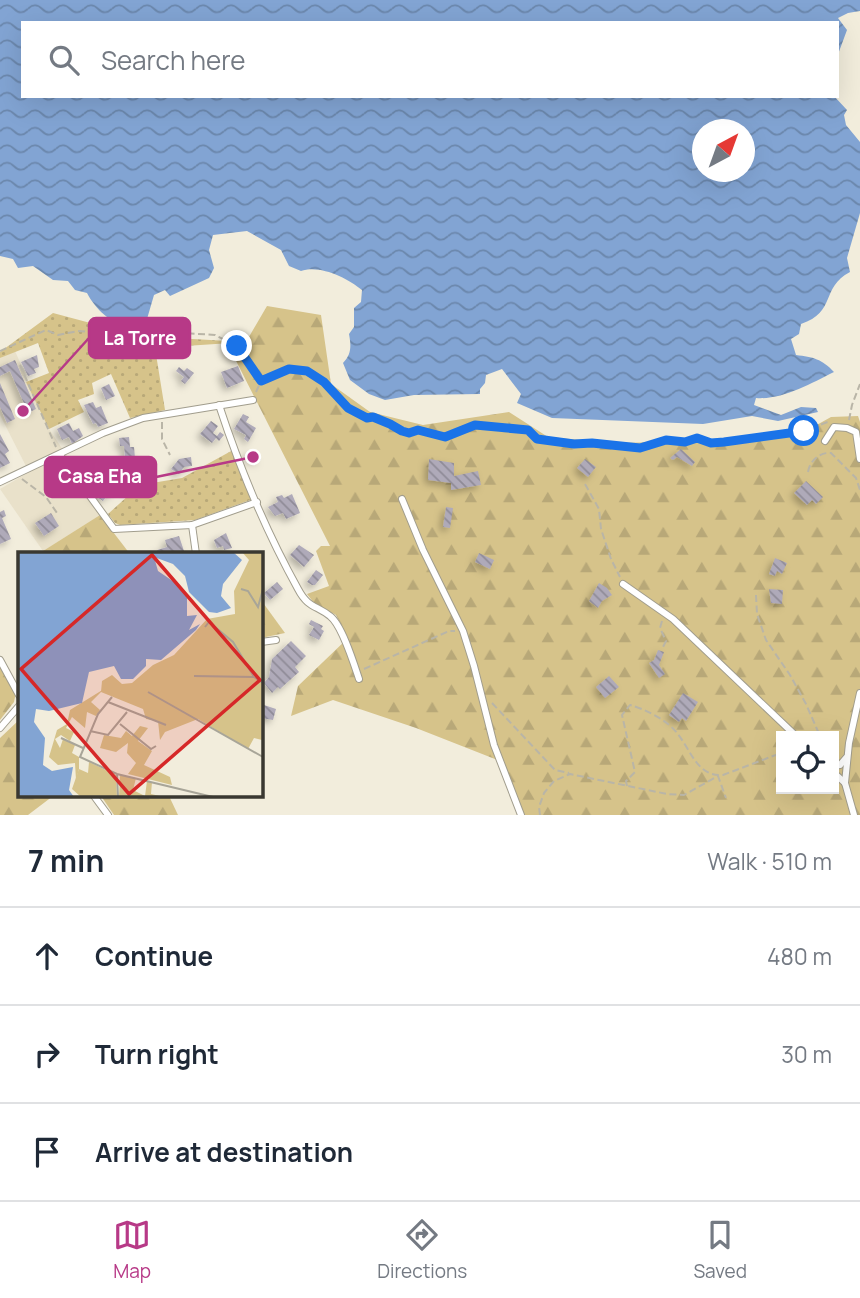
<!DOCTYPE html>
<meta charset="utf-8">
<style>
:root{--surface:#fff;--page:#f6f6f7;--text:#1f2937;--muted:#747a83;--line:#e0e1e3;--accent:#b73987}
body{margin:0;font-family:Manrope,sans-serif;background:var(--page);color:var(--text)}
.controls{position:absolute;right:21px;bottom:21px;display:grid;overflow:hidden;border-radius:0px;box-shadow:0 7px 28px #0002}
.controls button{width:63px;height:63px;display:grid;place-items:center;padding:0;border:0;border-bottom:2px solid var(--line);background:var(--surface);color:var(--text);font:35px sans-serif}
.compass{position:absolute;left:692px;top:119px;width:63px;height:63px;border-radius:50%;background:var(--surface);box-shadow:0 7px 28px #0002;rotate:41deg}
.stop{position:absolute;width:21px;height:21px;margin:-16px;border:5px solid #1a73e8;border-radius:50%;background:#fff}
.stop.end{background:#1a73e8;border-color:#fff;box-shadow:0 2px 7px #0008}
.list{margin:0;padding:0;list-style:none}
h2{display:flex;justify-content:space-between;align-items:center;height:91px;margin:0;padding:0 28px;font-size:30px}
h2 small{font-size:23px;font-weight:400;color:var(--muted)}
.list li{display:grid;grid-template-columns:46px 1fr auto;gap:21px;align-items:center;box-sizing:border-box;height:98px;padding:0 28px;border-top:2px solid var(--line)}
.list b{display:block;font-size:26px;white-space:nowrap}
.list em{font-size:23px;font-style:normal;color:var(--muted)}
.icon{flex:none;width:38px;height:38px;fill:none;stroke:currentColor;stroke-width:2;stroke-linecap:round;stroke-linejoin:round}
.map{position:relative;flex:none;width:860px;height:815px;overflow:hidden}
.search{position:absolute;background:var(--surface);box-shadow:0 7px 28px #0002;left:21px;right:21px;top:21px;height:77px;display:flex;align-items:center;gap:18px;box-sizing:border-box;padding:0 24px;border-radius:0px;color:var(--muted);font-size:26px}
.sheet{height:385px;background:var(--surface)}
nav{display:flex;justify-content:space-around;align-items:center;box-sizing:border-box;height:98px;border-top:2px solid var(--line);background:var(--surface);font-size:19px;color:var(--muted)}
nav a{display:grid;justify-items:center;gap:4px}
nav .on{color:var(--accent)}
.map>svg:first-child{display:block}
.built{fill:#e9e1ca}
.grass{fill:url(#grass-dots)}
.forest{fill:url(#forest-firs);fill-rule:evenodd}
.water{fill:url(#water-waves);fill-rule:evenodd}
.building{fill:url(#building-back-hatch);filter:url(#shadow)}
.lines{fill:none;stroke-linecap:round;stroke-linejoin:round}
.minor-casing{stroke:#a19d8d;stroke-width:8}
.path{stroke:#b9b5a7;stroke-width:2;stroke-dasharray:7 3.5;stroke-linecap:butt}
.minor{stroke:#fff;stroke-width:6}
.route{stroke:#1a73e8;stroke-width:9}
.inset-road{fill:none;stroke:#a8a598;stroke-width:2}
.view{fill:#d62828;fill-opacity:0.15;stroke:#d62828;stroke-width:3.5}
.inset-edge{fill:none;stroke:#3a3831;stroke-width:3.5}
.leader{fill:none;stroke:#b73987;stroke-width:2.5}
.callout-dot{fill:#b73987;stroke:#fff;stroke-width:2.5}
.callout{fill:#b73987;stroke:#b73987;stroke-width:2.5}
.callout-label{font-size:19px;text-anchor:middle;font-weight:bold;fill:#fff}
</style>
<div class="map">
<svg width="860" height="815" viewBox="0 0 860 815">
<defs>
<pattern id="grass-dots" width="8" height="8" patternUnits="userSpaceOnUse" patternTransform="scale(1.75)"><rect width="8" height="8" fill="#d6c38a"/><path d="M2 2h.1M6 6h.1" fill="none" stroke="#b8a878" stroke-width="1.8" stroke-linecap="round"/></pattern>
<pattern id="forest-firs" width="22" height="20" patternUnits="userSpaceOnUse" patternTransform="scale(1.75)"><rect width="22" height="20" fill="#d6c38a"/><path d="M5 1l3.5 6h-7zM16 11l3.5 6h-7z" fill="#b8a878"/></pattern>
<pattern id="water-waves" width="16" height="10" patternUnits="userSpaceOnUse" patternTransform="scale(1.75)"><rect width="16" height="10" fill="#82a4d3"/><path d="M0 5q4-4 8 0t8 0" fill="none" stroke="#6b87ac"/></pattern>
<pattern id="building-back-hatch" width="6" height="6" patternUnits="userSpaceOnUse" patternTransform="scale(1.75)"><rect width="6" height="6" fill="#afaab9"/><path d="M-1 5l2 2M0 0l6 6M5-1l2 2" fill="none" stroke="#8f8b97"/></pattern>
<filter id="shadow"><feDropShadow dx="-3.5" dy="3.5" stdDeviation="3.5" flood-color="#0004"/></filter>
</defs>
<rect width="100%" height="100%" fill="#f2eddc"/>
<path class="built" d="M15,351L49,429L67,456L59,460L100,515L43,551L0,489L29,472L0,415V358Z"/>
<g class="grass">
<path d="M53,313L139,336L246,342L155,348L165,410L130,418L111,374L92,383L94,394L78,400L84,412L49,429L26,382L49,373L38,343L0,358V352Z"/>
<path d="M233,450L253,499L195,520L120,525L115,523L108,514L140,485L182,478Z"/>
</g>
<g class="forest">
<path d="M267,306L321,315L331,384L370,412L423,425L509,412L548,437L615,443L757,440L804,432L831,417L858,416L860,422V815H519L500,761L416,728L333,700L291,716L298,686L348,638L336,615L314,603L307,594L329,586L316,551L321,546H330L226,341L246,342ZM781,736H834V789H781Z"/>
<path d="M100,515L130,554H45L43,551Z"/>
<path d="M261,600L285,633L261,638Z"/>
<path d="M0,666L16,692L14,702L0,720Z"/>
<path d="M19,720V796H53L28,815H0V738Z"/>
<path d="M101,796H169L178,815H114Z"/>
</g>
<path class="water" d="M0,0H860V11L848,13L838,18L847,30L837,57V23H23V96H834L847,110L844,115L846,125L860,142V213L847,258L850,272C820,288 837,312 801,324L799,334L791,339L796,355C813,357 822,359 834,372C810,384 782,400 756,398L754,405L781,415L801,407L816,408L818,412L778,421L752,416L703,424L552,418L517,403L521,394L502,369L486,375L485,383L480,389V394L414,395L385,400L369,394L350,380L343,363C352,354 351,345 349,334L354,327V308L361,302L362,290C348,278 319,264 301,271L289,266L281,250L247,231L213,235L209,250L214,268L209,278L170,296L165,290L154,295L147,319C122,335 98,314 87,293L75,290L68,281L53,280L33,266L18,268L13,259L0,256ZM702,130H744V172H702Z"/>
<g class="building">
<path d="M37,355L39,367L34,369L36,373L28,376L21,362Z"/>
<path d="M15,360L36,409L28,413L10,371L0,376V367Z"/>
<path d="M238,366L244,381L227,388L221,372Z"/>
<path d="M179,367L184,371L187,368L194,373L185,384L181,381L184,377L176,371Z"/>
<path d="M0,383L15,419L7,423L0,407Z"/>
<path d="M109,384L115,396L106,400L101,388Z"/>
<path d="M93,402L96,408L101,406L108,423L98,427L96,423L93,424L84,405Z"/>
<path d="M243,414L249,417L246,422L256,428L248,442L244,439L246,435L234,429Z"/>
<path d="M211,421L218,426L213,433L217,436L220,432L224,435L219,441L216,438L212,443L200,434Z"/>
<path d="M69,423L73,431L79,428L83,436L72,444L69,437L62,440L57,429Z"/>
<path d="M0,434L9,451L5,454L10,463L0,468Z"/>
<path d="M129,437L130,447H134L135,458L140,457L141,466L126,467L124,446H120L119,438Z"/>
<path d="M681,449L695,462L692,466L677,457L673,460L670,458Z"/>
<path d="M249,450L261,459L258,462L255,459L253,462L245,456Z"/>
<path d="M191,457L192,466L184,467L179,474L171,469L179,459Z"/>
<path d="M429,459L454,463V476L478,471L481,485L451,490V483L428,480Z"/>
<path d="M585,459L596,467L588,477L577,468Z"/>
<path d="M117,474L133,485L128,492L118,485L112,495L109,493L103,501L93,494L99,485L104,488L108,480L112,483Z"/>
<path d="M806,481L823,497L816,504L812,500L807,505L794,493Z"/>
<path d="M292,494L300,513L286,519L283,513L275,516L268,507L278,502L276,497L282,495L284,498Z"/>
<path d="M446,507L453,508L450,528L443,527Z"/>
<path d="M4,510L6,516L2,518L11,539L0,544V512Z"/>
<path d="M51,513L59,526L44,536L35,523Z"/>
<path d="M226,533L232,548L224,550L223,546L217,548L214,540Z"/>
<path d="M179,536L185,554H174L173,551L152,554L158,552L157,550L167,547L165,540Z"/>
<path d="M299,545L314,555L304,567L290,555Z"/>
<path d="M479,553L494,560L490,569L475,562Z"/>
<path d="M775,558L787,563L782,574L777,571L775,576L769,574Z"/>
<path d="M316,570L323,575L315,585H312L307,582Z"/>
<path d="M277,582L283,589L270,600L264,593Z"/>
<path d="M599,583L607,588L612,595L602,601L598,608L589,601Z"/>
<path d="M769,589L783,590L782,604L771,603Z"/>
<path d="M311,620L323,626L321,629L324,631L319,640L309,635L314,627L309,624Z"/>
<path d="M291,641L306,656L295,667L299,672L280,689L278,687L272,693L264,683L269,677L272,659Z"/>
<path d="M658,650L664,652L659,665L665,674L659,678L649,663L654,660Z"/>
<path d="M609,676L619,687L605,698L596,687Z"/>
<path d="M683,693L698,702L686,721L682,718L679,722L669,715Z"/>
<path d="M261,704L276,709L273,720L261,718Z"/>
</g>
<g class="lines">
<defs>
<g id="minor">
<path d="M219,405C239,466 267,533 298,589C308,608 316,605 330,616C342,625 354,664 359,679"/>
<path d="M825,441L834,427L847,428L856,432L860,459"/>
<path d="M60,455L114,529L192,525L257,502"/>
<path d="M0,482L103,433L143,418L253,400"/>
<path d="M402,499L423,550L463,631L474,666L494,745L521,815"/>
<path d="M192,525L196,554"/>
<path d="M623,584L673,619L796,736"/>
<path d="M261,642L276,640"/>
<path d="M0,660L19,695"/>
<path d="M0,728L19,706"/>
<path d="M834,766L840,765L846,758"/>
<path d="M834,773L845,783L854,815"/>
<path d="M845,783L849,743L860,693"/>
<path d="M94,796L108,815"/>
</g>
</defs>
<use href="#minor" class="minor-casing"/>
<g class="path">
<path d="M0,351L46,330L58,335L78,331L90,332L135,349L156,345L184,333L215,335L237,346L260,380"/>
<path d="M20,365L56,447"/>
<path d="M256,392L261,381L289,368L307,371L324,381L348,408L367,418L373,417L390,424L402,431L409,433L418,430L445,437L475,425L528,431L537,439L574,444L592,443L640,448L666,440L685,442L697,438L711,443L745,438L760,439L804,431L830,421"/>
<path d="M849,420L852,405L860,384"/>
<path d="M162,422V439L170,455"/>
<path d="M808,472C810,460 820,452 831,453L856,478L860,490"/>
<path d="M22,479L46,497L57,513"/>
<path d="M585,484L599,509L601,529L611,559L620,577"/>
<path d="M756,595L757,614L766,640L790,675L806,704L820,736"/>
<path d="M662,621L660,628L666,641L663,647"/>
<path d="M364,669L449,631H455"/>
<path d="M492,703L555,770L569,773"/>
<path d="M627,786L626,781L635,772L622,715L630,705C645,709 667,720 677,733C691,750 697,777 723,775L781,753"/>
<path d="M540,815L539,807L544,793L554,781L570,774L667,794L684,795L718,776L726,798"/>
</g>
<use href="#minor" class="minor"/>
</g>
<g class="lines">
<path class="route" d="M237,346L261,381L289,369L307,371L324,382L348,408L367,418L373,417L390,424L402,431L409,433L418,430L445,437L475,425L528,430L537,439L574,444L592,443L640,448L666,440L685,442L697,438L711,443L724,442L804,431"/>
</g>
<g transform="translate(18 552)">
<rect width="245" height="245" fill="#f2eddc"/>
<path d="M86,137L73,150L82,158L78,164L69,160L67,176L54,165L48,176L56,180L52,189L43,183L37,187L42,196L45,187L57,193L54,201L61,205V217L58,228L57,211L40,213L31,205L39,178L49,172L52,158Z" fill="#d6c38a"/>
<path d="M224,0H245V204L244,188L236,186L230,197L180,167L147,180L142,188L140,169L128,167L125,157L83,140L84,129L94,123L104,132L114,131L135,113L156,103L189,67L217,62L216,39L231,8ZM122,174L130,176L120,189L134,199L126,213L152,225L154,233L110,222L118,211L109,201L110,191L98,200L82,196L86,183L103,186L108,179L114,184ZM71,210L98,223L99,245H63L54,237L61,217L70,221ZM102,223L118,226L115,238L127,244L129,229L134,230L133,242L146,245H101Z" fill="#d6c38a"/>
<path d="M0,0H215L224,8L205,32L203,44L213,56L199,61L191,60L171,40L167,24L155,12L136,5L140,19L162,34L169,46V64L179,63L171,78L182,72L178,78L143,108L128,107V114L115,127H103L96,114L71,120L64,151L31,159L18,157L16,170L27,186L25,213L34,219L55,215L51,238L56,245H0Z" fill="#82a4d3"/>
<path class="inset-road" d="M223,37L230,39L240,55L245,37M187,75L191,70L215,90L236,125M176,124L236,125L245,131M130,140L245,205M94,145L80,162L62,205L99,222L195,245M90,150L148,173M102,172L133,197L138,194M72,179L90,183L109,160M43,186L65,196M99,222L100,245"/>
<path class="view" d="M134,3L242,128L111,242L3,117Z"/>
<rect width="245" height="245" class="inset-edge"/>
</g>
<path class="leader" d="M23 411L89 338M253 457L156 477"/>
<g class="callout-dot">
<circle cx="23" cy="411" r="7"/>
<circle cx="253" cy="457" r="7"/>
</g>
<g class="callout">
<rect x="89" y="318" width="101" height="40" rx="7"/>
<rect x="45" y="457" width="111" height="40" rx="7"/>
</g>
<g class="callout-label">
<text x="140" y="345">La Torre</text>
<text x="100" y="483">Casa Eha</text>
</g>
</svg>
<div class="controls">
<button><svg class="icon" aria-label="locate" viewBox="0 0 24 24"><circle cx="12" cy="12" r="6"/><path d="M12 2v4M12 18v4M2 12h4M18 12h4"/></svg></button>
</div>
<svg class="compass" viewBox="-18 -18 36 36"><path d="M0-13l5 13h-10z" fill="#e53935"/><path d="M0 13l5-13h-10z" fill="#747a83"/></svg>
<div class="stop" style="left:804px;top:431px"></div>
<div class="stop end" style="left:237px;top:346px"></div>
<div class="search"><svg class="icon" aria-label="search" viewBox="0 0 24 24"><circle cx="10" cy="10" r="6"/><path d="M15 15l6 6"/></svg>Search here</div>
</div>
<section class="sheet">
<h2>7 min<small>Walk · 510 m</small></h2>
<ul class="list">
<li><svg class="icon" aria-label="ahead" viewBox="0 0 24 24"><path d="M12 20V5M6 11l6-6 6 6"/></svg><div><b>Continue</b></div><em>480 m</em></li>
<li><svg class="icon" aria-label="right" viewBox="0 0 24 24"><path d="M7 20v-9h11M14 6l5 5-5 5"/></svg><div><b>Turn right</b></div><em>30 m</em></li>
<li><svg class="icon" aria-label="arrive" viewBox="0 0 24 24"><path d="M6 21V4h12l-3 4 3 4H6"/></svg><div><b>Arrive at destination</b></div></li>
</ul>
</section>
<nav>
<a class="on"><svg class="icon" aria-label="map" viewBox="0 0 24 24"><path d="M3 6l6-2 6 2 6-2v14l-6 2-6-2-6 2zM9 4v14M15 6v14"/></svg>Map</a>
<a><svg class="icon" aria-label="directions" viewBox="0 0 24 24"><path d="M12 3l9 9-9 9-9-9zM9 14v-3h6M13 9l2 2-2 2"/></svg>Directions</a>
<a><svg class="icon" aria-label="saved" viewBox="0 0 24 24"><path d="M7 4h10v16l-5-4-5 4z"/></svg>Saved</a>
</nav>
